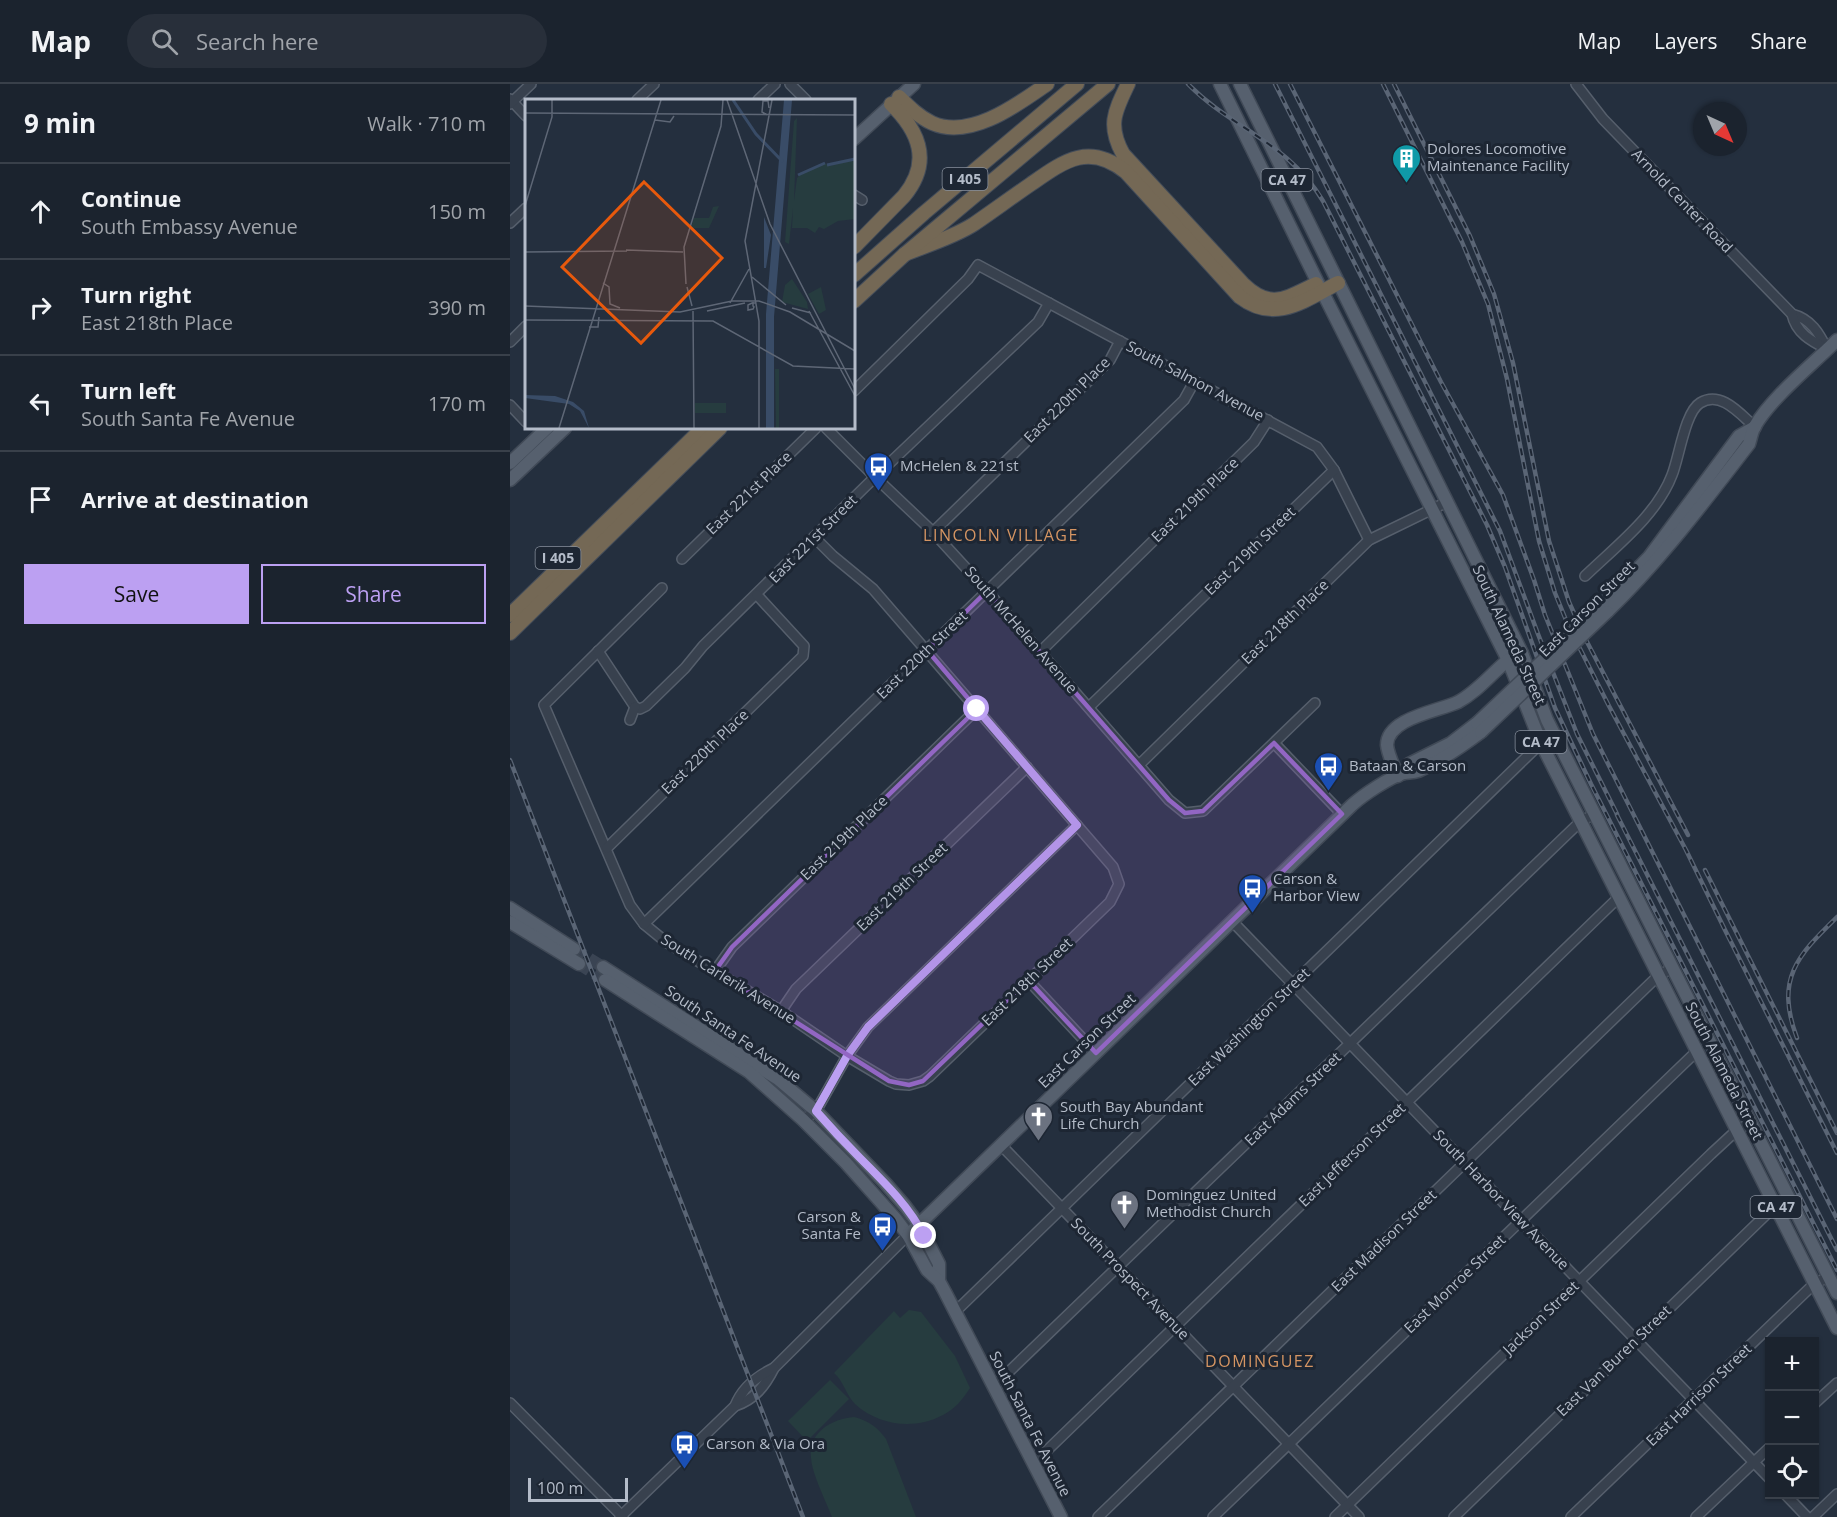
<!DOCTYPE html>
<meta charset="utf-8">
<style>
:root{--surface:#1b232e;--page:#282f3a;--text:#f1f3f6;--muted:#a0a4aa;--line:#39404a;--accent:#bca0f2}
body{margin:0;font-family:"Open Sans",sans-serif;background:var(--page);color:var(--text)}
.controls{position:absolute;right:18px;bottom:18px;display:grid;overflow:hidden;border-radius:0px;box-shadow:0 2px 4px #0004}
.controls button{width:54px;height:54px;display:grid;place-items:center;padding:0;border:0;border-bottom:2px solid var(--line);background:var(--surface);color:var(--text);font:30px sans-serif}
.compass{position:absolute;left:1183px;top:18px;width:54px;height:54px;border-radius:50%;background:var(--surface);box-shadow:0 2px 4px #0004;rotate:136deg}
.scale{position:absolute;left:18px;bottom:15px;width:100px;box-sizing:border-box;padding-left:6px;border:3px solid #b4bcc9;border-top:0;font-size:16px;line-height:21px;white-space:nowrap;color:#b4bcc9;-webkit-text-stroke:4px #1d2633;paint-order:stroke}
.stop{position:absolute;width:18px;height:18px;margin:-14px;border:4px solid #bca0f2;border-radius:50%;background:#fff}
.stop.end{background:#bca0f2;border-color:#fff;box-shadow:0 2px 6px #0008}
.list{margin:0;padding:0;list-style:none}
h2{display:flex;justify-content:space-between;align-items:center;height:78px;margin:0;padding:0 24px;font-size:26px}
h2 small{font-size:20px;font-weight:400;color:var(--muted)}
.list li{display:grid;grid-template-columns:39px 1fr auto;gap:18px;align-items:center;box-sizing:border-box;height:96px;padding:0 24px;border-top:2px solid var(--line)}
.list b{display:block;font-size:22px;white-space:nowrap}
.list p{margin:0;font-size:20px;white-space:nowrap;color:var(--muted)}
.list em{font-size:20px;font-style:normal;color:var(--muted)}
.actions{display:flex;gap:12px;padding:18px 24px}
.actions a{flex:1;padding:14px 0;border:2px solid var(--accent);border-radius:0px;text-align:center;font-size:21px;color:var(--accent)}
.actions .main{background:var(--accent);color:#111}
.icon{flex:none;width:33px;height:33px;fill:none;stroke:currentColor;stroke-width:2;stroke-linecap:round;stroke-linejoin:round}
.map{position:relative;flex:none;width:1327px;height:1433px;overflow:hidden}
header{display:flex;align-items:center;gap:36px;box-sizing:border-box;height:84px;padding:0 30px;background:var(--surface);border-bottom:2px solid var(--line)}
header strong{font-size:28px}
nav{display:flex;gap:33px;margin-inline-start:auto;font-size:21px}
.search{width:420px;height:54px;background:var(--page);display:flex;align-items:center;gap:15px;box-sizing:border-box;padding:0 21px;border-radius:33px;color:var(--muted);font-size:22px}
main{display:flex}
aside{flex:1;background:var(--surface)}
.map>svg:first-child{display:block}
.green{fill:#263c3f}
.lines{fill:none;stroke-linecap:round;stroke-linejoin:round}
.major-tunnel{stroke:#3a4453;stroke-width:12;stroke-dasharray:12 6;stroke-linecap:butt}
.minor-casing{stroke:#565f6c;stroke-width:12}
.major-casing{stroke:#414a57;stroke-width:15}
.highway-casing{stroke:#434c59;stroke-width:16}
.minor{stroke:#38414e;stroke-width:9}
.major{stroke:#56606e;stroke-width:12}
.highway{stroke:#746855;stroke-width:14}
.rail-casing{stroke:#5a6575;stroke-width:4.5}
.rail{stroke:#1d2633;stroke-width:2;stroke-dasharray:7;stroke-linecap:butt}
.major-bridge-casing{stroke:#414a57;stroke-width:15;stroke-linecap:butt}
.major-bridge{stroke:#56606e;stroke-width:12}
.route{stroke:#bca0f2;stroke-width:8}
.marked{fill:#9266c3;fill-opacity:0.2;stroke:#9266c3;stroke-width:4.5;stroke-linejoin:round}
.labels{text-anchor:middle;stroke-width:6;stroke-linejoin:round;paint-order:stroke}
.shield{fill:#1d2633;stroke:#878f9c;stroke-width:1.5}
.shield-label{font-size:14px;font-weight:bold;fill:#b4bcc9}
.poi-label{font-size:15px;fill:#b4bcc9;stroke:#1d2633;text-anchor:start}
.street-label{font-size:15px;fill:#b4bcc9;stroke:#1d2633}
.neighbourhood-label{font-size:16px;letter-spacing:1.5px;fill:#d59563;stroke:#1d2633}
.inset-river{fill:none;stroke:#394c67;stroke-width:3}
.inset-road{fill:none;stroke:#5e6776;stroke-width:1.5}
.view{fill:#e8590c;fill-opacity:0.15;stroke:#e8590c;stroke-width:3}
.inset-edge{fill:none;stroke:#b4bcc9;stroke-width:3}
</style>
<header>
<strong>Map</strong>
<div class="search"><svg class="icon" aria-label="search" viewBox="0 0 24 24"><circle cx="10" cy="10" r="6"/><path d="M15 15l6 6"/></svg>Search here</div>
<nav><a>Map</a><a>Layers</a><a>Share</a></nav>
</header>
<main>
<aside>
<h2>9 min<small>Walk · 710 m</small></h2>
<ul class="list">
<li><svg class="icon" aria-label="ahead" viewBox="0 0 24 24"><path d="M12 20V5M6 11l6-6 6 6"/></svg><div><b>Continue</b><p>South Embassy Avenue</p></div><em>150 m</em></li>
<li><svg class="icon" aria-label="right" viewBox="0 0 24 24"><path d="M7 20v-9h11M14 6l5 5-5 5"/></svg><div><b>Turn right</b><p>East 218th Place</p></div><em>390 m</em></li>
<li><svg class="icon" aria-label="left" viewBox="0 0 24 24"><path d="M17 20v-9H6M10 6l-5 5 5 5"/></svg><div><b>Turn left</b><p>South Santa Fe Avenue</p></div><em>170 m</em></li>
<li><svg class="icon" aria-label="arrive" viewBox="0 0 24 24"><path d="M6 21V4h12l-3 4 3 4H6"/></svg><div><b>Arrive at destination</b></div></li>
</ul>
<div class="actions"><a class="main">Save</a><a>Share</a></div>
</aside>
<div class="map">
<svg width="1327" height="1433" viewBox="0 0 1327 1433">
<rect width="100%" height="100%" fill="#242f3e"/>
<g class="green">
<path d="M399,1226L411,1228L445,1272L460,1304C453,1315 445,1325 433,1331C405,1346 369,1342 345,1320C336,1311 333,1296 324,1289L384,1227L390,1234Z"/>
<path d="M320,1296L339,1315L297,1357L278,1337Z"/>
<path d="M344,1333C359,1337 367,1343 376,1355L406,1433H322C316,1417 302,1390 301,1374C298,1348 322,1335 344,1333Z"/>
</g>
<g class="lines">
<g class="major-tunnel">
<path d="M64,865L93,883"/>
<path d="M69,880L95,896"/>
</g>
<defs>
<g id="minor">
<path d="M280,0L296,16"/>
<path d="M1066,0L1093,35L1282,230C1301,235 1309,249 1317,265"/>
<path d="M0,15L16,32"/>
<path d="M127,16L144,0"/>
<path d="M248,16L265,0"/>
<path d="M0,20L21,0"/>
<path d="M344,111L352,116"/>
<path d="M0,139L16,124"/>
<path d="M1282,230C1286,249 1301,257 1317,265"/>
<path d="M0,258L16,242"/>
<path d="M344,307L458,195L468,181L807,363L824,386L859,456"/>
<path d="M0,321L16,338"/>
<path d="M316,344L365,393L423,448L477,507L659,716L675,729L693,727L805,619"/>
<path d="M423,448L600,276L610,257"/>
<path d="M172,475L306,344"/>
<path d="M1075,492C1105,463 1147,431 1162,391C1169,374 1175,328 1190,319C1211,306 1230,330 1245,343"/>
<path d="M152,504L34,621L120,821L134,840L156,858L271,927L337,972L379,997L386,1000L399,1001L413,997L420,992L600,818L609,800L603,783L363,505L323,472L304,453"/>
<path d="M88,567L125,623"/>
<path d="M530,568L744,358L758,336"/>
<path d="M125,623L130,625L136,622L175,584L193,562L365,393L528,238L539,219"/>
<path d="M579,623L824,386"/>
<path d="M120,636L125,623"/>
<path d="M764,659L832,730"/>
<path d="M629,681L859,456L937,418"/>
<path d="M97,764L293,572L294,562L247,511"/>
<path d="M722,837L1260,1395"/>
<path d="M134,840L674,316L684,298"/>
<path d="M205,887L222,863L467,625"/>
<path d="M518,896L586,969"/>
<path d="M271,927L286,905L517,683"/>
<path d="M293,1036L306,1027L337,972L358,943L567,741"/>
<path d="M491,1061L849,1433"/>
<path d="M446,1227L1031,659"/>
<path d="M483,1303L1071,737L1085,730"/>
<path d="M0,1319L113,1433"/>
<path d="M1304,1320L1327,1299"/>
<path d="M225,1322C244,1316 255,1302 264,1284L398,1151"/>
<path d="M523,1380L1109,813"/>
<path d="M1275,1410L1297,1433"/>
<path d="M110,1433L225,1322C232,1304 247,1292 264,1284"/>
<path d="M588,1433L1149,891L1163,884"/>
<path d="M703,1433L1187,967"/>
<path d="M825,1433L1201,1070L1227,1046L1241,1039"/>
<path d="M944,1433L1265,1122"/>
<path d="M1061,1433L1305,1199L1319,1193"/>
<path d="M1186,1433L1260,1363"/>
<path d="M1303,1433L1327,1410"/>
</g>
<g id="major">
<path d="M710,0L808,199L998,576L1031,659L1327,1244"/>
<path d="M730,0L1012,569L1037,636L1327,1209"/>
<path d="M344,55L404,0"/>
<path d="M0,379L37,344"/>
<path d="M0,396L55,344"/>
<path d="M1093,520L1139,473L1229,352L1245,343"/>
<path d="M1097,528C1150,477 1194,418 1239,360C1241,354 1242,347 1245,342C1262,313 1303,280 1327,256"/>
<path d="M894,689L899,680L941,659L967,639"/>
<path d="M888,692C884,683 878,671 877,661C877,634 929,627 948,618C967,608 981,590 998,576L1005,573"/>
<path d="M0,824L64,865"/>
<path d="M0,838L69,880"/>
<path d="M93,883L268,995L306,1027L376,1100L395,1122L409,1141L429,1180V1197"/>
<path d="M95,896L239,988L293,1036L336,1079L385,1134L398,1151L417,1186L429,1197L435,1208L551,1433"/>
<path d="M398,1151L842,721C853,711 880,693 894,689C899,688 903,689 908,687C931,677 951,663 971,648"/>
</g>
<g id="highway">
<path d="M618,0C605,27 597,41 613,70L733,200C761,227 776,214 806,200"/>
<path d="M389,13C399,23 409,33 422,39C460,56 507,21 537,0"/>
<path d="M344,163L394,112C422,78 409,47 381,20"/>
<path d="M395,170C417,161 444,153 464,140C483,127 502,113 521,100C554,77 579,58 616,88L730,213C765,240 795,216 828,199"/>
<path d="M344,191L414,129L567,0"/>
<path d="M344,217L395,170L598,0"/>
<path d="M0,531L193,344"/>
<path d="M0,549L210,344"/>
</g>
</defs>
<use href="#minor" class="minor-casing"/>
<use href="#major" class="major-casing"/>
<use href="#highway" class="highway-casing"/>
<use href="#minor" class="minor"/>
<use href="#major" class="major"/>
<use href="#highway" class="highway"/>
<defs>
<g id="rail">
<path d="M678,0C722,45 778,58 813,117L977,441L995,483L1045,624L1081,700L1327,1186"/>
<path d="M765,0L990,447L1028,550L1067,650L1107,730"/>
<path d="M780,0L931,298L993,411L1024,496L1035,531L1083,650L1327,1135"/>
<path d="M873,0L952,158L978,220L997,295L1029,457L1045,509L1058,541L1099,622L1176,766L1215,846L1327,1069"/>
<path d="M884,0L960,152L984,210L1003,279L1039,457L1059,518L1076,556L1178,751"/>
<path d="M0,676L293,1433"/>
<path d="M1107,731L1327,1166"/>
<path d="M1195,786L1327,1049"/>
<path d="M1287,954C1265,895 1287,872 1327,833"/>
</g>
</defs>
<use href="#rail" class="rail-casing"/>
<use href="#rail" class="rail"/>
<defs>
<g id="major-bridge">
<path d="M967,639L1093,520"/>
<path d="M971,648L1097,528"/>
</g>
</defs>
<use href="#major-bridge" class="major-bridge-casing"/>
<use href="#major-bridge" class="major-bridge"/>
</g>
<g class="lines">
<path class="route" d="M414,1152C399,1122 374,1098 350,1074C335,1059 320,1043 306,1027L337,972L358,943L567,741L467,625"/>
</g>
<path class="marked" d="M477,507L659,716L675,729L693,727L764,659L832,730L586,969L518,896L413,997L399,1001L379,997L205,887L222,863L467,625L417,566Z"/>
<defs>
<symbol id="building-pin" viewBox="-11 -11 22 30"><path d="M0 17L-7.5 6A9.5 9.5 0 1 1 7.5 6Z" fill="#0f9aa8" stroke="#1d2633"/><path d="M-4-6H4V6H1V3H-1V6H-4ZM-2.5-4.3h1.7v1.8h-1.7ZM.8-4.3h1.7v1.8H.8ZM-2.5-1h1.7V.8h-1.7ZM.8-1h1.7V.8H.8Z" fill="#fff"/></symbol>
<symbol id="bus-pin" viewBox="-11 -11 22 30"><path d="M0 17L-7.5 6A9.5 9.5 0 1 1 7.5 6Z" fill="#1a4fb4" stroke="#1d2633"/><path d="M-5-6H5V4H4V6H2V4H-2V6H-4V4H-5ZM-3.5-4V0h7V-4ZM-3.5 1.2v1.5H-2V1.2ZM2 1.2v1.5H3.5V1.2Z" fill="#fff"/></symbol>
<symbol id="church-pin" viewBox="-11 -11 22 30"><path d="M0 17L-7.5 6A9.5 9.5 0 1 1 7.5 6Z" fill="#6b7280" stroke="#1d2633"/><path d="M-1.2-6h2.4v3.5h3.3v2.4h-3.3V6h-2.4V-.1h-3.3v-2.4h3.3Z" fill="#fff"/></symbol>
</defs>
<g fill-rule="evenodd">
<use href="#building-pin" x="880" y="58" width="33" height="45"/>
<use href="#bus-pin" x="352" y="366" width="33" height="45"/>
<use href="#bus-pin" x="802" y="666" width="33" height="45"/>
<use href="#bus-pin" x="726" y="788" width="33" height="45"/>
<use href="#church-pin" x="512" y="1016" width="33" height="45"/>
<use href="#church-pin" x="598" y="1104" width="33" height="45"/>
<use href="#bus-pin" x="356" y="1126" width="33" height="45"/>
<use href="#bus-pin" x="158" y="1344" width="33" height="45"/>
</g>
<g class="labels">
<g class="shield">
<rect x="432.5" y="84" width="45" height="22" rx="4.5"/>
<rect x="751.5" y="85" width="51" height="22" rx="4.5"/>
<rect x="25.5" y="463" width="45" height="22" rx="4.5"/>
<rect x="1005.5" y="647" width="51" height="22" rx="4.5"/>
<rect x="1240.5" y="1112" width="51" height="22" rx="4.5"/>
</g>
<g class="shield-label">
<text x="455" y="100">I 405</text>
<text x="777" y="101">CA 47</text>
<text x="48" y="479">I 405</text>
<text x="1031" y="663">CA 47</text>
<text x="1266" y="1128">CA 47</text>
</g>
<g class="poi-label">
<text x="917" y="70">Dolores Locomotive<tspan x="917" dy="17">Maintenance Facility</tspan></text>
<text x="390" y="387">McHelen &amp; 221st</text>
<text x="839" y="687">Bataan &amp; Carson</text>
<text x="763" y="800">Carson &amp;<tspan x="763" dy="17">Harbor View</tspan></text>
<text x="550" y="1028">South Bay Abundant<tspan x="550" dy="17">Life Church</tspan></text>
<text x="636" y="1116">Dominguez United<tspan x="636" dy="17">Methodist Church</tspan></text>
<text x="351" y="1138" text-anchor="end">Carson &amp;<tspan x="351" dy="17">Santa Fe</tspan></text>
<text x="196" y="1365">Carson &amp; Via Ora</text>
</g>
<g class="street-label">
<text transform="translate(1172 117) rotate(46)" y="5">Arnold Center Road</text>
<text transform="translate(685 297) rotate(28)" y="5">South Salmon Avenue</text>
<text transform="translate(557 316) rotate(-45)" y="5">East 220th Place</text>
<text transform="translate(239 409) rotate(-44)" y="5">East 221st Place</text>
<text transform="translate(685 416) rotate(-44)" y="5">East 219th Place</text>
<text transform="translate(303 455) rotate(-45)" y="5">East 221st Street</text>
<text transform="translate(740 467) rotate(-44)" y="5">East 219th Street</text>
<text transform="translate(1077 525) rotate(-45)" y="5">East Carson Street</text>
<text transform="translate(775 538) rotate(-44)" y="5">East 218th Place</text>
<text transform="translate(511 546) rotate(49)" y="5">South McHelen Avenue</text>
<text transform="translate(999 551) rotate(65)" y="5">South Alameda Street</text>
<text transform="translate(412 571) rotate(-44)" y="5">East 220th Street</text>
<text transform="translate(195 668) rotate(-44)" y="5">East 220th Place</text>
<text transform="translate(334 754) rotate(-44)" y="5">East 219th Place</text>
<text transform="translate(392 803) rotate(-44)" y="5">East 219th Street</text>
<text transform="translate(218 895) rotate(32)" y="5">South Carlerik Avenue</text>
<text transform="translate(517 898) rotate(-44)" y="5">East 218th Street</text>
<text transform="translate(739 943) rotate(-44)" y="5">East Washington Street</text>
<text transform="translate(223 950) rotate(34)" y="5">South Santa Fe Avenue</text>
<text transform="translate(577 957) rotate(-44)" y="5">East Carson Street</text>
<text transform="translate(1214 987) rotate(63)" y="5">South Alameda Street</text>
<text transform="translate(783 1015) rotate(-44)" y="5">East Adams Street</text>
<text transform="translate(842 1071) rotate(-44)" y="5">East Jefferson Street</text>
<text transform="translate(991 1116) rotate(46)" y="5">South Harbor View Avenue</text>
<text transform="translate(874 1157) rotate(-44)" y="5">East Madison Street</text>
<text transform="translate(620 1195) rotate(46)" y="5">South Prospect Avenue</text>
<text transform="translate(945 1200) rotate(-44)" y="5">East Monroe Street</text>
<text transform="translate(1031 1234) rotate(-44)" y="5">Jackson Street</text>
<text transform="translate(1104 1277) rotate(-44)" y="5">East Van Buren Street</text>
<text transform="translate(1189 1311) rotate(-44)" y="5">East Harrison Street</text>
<text transform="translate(520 1340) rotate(63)" y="5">South Santa Fe Avenue</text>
</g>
<g class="neighbourhood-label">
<text x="491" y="457">LINCOLN VILLAGE</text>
<text x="750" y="1283">DOMINGUEZ</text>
</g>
</g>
<g transform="translate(15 15)">
<rect width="330" height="330" fill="#242f3e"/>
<path d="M272,19L269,102L272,79L278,73L299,64L305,67L330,60V120L313,122L299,130L294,128L290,134L282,129H267L268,109L264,145L260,143L269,22ZM194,107L184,129H166L169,119H184L188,108ZM267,180L282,203L283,210L257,203L260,186ZM296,188L301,211L294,215L283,195ZM250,270H254V329H251ZM170,304H201V314H170Z" fill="#263c3f"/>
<path d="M259,1H267L249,218V329H241V215ZM239,118L246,136L241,169H239ZM0,296L30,297L48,303L59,312L64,329L55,312L44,305L0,299Z" fill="#394c67"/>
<path class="inset-river" d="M208,1L231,35L258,63M302,66L330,60M273,76L300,64"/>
<path class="inset-road" d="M202,1L245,125L330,290M0,14L330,16M242,16L237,13L238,2H243L244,9M130,21L145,23L149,17M0,107L27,18V1M101,151L158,153M0,153L102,152M227,178L261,206M78,184L84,188L85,205L95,209M161,185L159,148L196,27L198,1M162,188L167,207M228,203V207L229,208L228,210L223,211V206L227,204H231M205,204L224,170M0,207L155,213L207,202H234L265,213L330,252M267,209L286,214M168,212L169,329M182,212L220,204M284,212L330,297M0,221L188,222L268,267L330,270M64,228H73L74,218M34,329L136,1M234,329V222L220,142L247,1"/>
<path class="view" d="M119,83L197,159L116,244L37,168Z"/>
<rect width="330" height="330" class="inset-edge"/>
</g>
</svg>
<div class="controls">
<button>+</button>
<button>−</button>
<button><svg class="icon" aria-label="locate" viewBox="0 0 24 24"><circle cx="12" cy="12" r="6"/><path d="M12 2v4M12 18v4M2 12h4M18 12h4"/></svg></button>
</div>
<svg class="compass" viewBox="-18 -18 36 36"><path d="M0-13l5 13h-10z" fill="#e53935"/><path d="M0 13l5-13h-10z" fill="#a0a4aa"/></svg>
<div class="scale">100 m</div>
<div class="stop" style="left:467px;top:625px"></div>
<div class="stop end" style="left:414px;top:1152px"></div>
</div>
</main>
